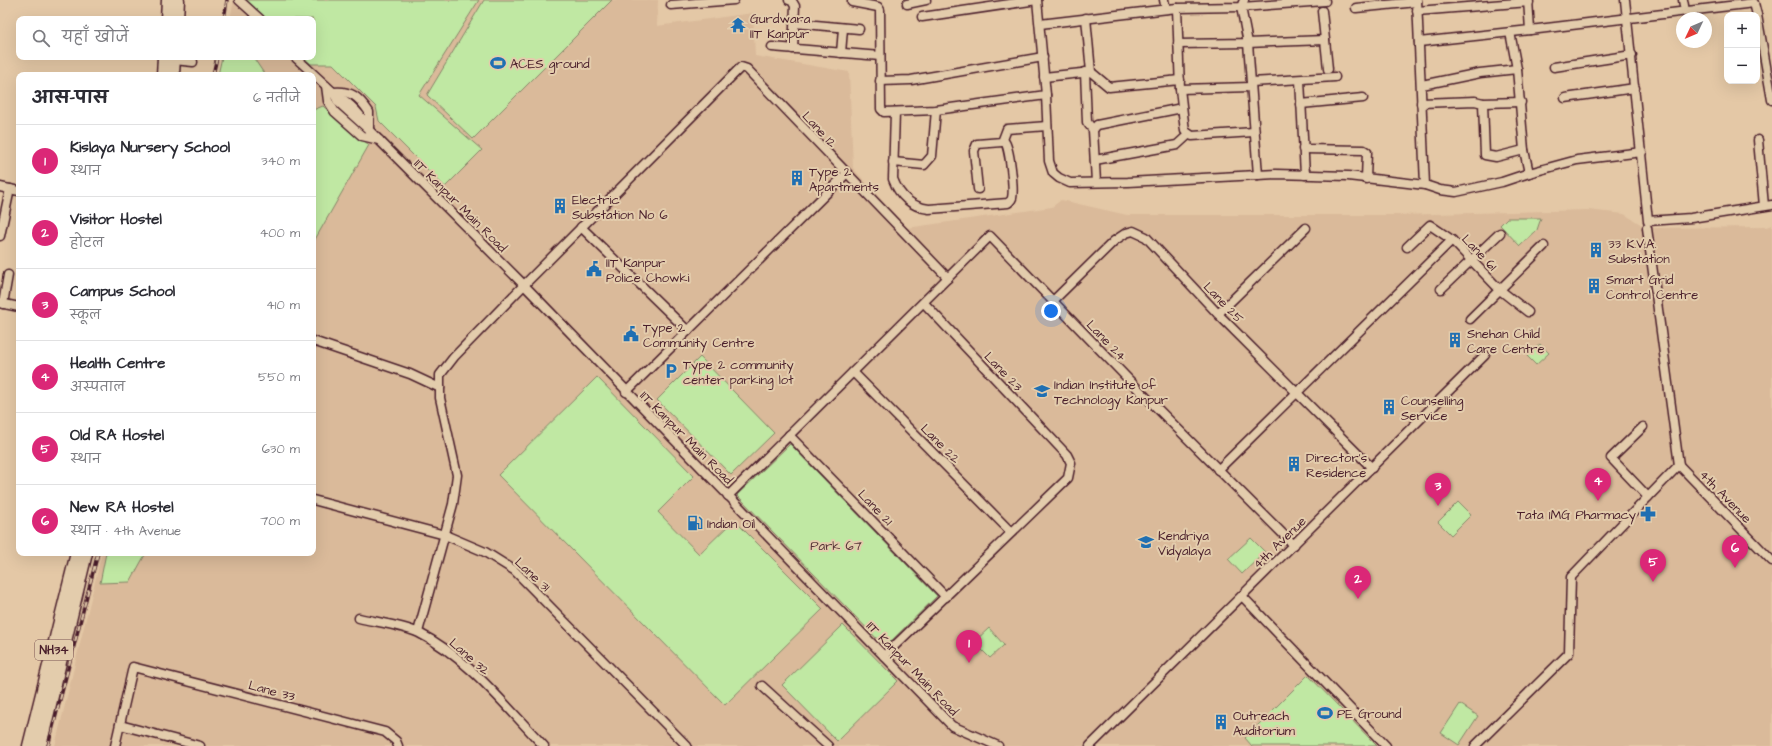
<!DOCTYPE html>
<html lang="hi">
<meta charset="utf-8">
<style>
:root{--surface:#fff;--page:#f7f7f7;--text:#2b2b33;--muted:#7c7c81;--line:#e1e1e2;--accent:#db2777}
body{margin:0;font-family:"Architects Daughter","Playpen Sans Deva",sans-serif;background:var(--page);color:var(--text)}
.controls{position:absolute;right:12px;top:12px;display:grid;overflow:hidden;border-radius:8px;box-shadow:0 4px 16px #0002}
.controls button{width:36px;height:36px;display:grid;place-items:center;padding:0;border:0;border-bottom:1px solid var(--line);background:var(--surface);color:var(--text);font:20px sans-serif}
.compass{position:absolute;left:1676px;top:12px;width:36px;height:36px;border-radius:50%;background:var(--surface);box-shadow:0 4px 16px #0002;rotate:226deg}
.you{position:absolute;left:1051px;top:311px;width:14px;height:14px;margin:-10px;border:3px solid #fff;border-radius:50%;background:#1a73e8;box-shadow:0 0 0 6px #1a73e833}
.badge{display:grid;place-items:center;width:26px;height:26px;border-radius:50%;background:var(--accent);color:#fff;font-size:13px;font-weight:700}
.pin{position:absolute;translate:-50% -33px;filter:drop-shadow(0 1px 2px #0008)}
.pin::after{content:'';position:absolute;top:21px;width:14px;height:12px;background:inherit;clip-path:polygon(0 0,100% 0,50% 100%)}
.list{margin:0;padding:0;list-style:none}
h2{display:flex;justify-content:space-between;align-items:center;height:52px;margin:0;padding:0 16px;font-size:17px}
h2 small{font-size:13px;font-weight:400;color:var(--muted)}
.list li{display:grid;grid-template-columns:26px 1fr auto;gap:12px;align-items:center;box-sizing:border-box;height:72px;padding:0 16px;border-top:1px solid var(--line)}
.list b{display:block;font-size:15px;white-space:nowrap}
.list p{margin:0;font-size:13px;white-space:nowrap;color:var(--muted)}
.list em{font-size:13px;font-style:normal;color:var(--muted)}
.icon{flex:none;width:22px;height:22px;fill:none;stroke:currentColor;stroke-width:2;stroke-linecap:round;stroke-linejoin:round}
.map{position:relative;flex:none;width:1772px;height:746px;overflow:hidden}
.search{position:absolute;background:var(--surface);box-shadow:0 4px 16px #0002;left:16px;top:16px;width:300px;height:44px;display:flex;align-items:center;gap:10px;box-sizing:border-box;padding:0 14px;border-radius:8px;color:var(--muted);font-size:15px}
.panel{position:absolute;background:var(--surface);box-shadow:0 4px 16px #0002;left:16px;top:72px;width:300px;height:484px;border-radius:8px}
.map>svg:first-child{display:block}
.built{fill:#daba9a}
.green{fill:#c0e8a3;stroke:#858467}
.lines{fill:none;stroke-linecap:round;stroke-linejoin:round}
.minor-casing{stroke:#4a1f2b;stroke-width:11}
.highway-casing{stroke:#4a1f2b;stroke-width:15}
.minor{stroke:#e3ccac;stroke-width:8}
.highway{stroke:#e3ccac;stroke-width:12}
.rail-casing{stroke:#4a1f2b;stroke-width:3.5}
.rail{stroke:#e3ccac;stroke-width:2;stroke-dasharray:6;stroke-linecap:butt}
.labels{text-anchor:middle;stroke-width:4;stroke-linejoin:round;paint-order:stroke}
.shield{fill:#e3ccac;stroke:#785352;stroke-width:1}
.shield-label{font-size:12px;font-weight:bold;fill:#4a1f2b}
.poi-label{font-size:13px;fill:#4a1f2b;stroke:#e3ccac;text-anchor:start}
.street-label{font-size:13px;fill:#4a1f2b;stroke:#e3ccac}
.park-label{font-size:13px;fill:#563337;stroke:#e3ccac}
</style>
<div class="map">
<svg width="1772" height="746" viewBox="0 0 1772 746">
<rect width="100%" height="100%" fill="#e4c8a6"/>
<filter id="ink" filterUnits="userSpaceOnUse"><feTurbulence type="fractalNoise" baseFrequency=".025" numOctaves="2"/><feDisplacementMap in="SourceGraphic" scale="8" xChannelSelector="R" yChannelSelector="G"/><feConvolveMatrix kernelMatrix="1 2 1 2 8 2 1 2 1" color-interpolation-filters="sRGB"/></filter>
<g filter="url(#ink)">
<path class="built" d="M234,0H658L657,26L753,13L755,56L849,72L853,168L907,228L1052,207L1061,200L1127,215H1397L1588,210L1624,214L1647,228L1766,227L1772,225V746H55L102,553H313V75H218L222,57H313V19H230Z"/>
<g class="green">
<path d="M245,0H479L419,95L482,150L445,187L379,121L376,107L333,64H311L303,57H313V19H264Z"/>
<path d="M484,0H612L473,139L427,95Z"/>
<path d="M222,57H253L265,75H218Z"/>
<path d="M323,106L369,145L313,243V110Z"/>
<path d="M1507,218H1541L1537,230L1520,246L1500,225Z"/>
<path d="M1540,344L1549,353L1536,365L1527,356Z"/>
<path d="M700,357L774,433L731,475L657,400Z"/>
<path d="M597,377L694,476L658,512L699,554L734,520L823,609L725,705L498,475Z"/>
<path d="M790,444L937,596L885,647L737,495Z"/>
<path d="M1458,502L1471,515L1451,535L1438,522Z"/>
<path d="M1251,538L1265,552L1242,574L1228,559Z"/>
<path d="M106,553H146L130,582L100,583Z"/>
<path d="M843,625L898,681L837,741L782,685Z"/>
<path d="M989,628L1004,645L990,658L974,642Z"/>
<path d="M1308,675L1377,746H1252L1245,738Z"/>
<path d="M1460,704L1478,716L1459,745L1441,733Z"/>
</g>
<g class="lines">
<defs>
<g id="minor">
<path d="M239,0L260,19"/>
<path d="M789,0L792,1L795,6L793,49"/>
<path d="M852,0V2L878,7L880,10L881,109L884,112L936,110L1046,95"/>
<path d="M1037,0L1046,95L1049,161L1053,173L1059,178L1070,183L1128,182L1276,174L1348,176L1425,185L1440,190L1456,192L1502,182L1529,173L1577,160L1642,152"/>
<path d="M1164,0L1166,9"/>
<path d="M1244,0L1241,7L1248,43L1258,175"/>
<path d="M1417,0L1425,185"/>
<path d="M1625,0L1648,221L1691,218L1772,205"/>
<path d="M1683,0L1685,11"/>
<path d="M907,4L926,0"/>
<path d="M671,5L734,0"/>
<path d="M1356,8L1417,2"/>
<path d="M1322,11L1328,69"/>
<path d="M1417,11L1529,2"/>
<path d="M1757,15L1772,100"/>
<path d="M922,17L1037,0"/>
<path d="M1086,18L1091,72"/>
<path d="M794,23L859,29"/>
<path d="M1040,24L1177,8"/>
<path d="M1530,30L1754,3L1757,15"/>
<path d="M1510,32L1517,69L1524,150L1529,173"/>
<path d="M1419,42L1530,30L1528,0"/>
<path d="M1178,44L1248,43L1325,40"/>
<path d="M772,47L880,56"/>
<path d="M841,53L843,29"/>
<path d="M295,57L333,92C351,90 359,97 369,112V127"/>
<path d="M174,60L193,62"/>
<path d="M1554,67L1632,55"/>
<path d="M1085,72L1087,122L1093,130"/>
<path d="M1044,77L1091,72L1109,87L1180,80"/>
<path d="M1300,80L1305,175"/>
<path d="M880,81L911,80L1043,57"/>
<path d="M1251,82L1335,77"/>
<path d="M1422,85L1480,73L1517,69"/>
<path d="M326,86L328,101L335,112L362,136L379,140"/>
<path d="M1180,89L1251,87"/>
<path d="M1565,98L1635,88"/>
<path d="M1421,103L1475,101L1483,103L1485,155L1496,157L1524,150"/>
<path d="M1483,103L1521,102"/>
<path d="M1301,104L1363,98"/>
<path d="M895,112L893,179C899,195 911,207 929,209L1008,203C1010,201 1011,201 1012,198C1014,190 1010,146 1004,141"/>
<path d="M369,130C362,114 347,101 333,92L338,102L369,130L524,285L952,726L998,746"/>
<path d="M1254,132L1192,136L1185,131L1180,89L1177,8L1241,7L1325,1"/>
<path d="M1758,140L1764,206"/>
<path d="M1303,149L1364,150L1367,152L1366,179"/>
<path d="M1095,160L1177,145L1189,134"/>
<path d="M893,162L924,165L932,156L936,110"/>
<path d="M1096,182L1093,130L1097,125L1182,108"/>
<path d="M0,187L19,191"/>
<path d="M978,189L974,151L977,144L1002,142L1007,129L1047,126"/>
<path d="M581,227L688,331"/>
<path d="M1647,228L1679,465"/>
<path d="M0,236L10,189"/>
<path d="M1407,247L1430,225L1452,240"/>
<path d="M1441,289L1500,233"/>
<path d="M1053,301L1114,241L1126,233L1133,231L1146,237L1218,314L1372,468"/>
<path d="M0,303L19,307"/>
<path d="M3,304L8,275"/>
<path d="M1218,314L1306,228"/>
<path d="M1470,319L1544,246"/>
<path d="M313,341L410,374L440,388"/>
<path d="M853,372L1011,532"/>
<path d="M626,392L846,174"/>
<path d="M1643,427L1611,458L1648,497"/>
<path d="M789,435L946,597"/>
<path d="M1679,465L1772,561"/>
<path d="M1218,470L1452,240L1500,290L1528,312"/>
<path d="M728,496L990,236L1135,386L1294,545"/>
<path d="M313,500L445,535L485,552L514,570L687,746"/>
<path d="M1242,596L1386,746"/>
<path d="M359,618C376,622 404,626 419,633C469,658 506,707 544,746"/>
<path d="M418,632L453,504L457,475L440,398V375L454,357L524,285L741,67L747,69L948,278"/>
<path d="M884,656L1068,478L1071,463L1067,455L924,303"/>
<path d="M762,686L828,746"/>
<path d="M120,725L200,746"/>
<path d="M115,746L133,667L385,732L396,741L398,746"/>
<path d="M1090,746L1485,355"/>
<path d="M1475,746L1569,653L1571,577L1679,465"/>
</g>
<g id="highway">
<path d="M167,19L168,0"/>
<path d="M177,19L178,0"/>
<path d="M163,75L164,57"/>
<path d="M173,75L174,57"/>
<path d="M29,746L77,553"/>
<path d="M40,746L86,553"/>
</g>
</defs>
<use href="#minor" class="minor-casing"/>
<use href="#highway" class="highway-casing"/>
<use href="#minor" class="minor"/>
<use href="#highway" class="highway"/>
<defs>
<g id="rail">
<path d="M224,19L227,0"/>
<path d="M213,75L217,57"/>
<path d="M48,746L98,553"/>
</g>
</defs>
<use href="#rail" class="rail-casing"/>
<use href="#rail" class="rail"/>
</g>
</g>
<defs>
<symbol id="temple-bare" viewBox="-9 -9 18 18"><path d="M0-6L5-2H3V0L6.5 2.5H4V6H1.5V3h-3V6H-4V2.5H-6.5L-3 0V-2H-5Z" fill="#1f6fb2" stroke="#e3ccac" stroke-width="2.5" paint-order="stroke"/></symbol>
<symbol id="stadium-bare" viewBox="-9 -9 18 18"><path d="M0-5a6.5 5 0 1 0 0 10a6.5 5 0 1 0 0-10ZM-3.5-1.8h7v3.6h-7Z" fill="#1f6fb2" stroke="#e3ccac" stroke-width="2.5" paint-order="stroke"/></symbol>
<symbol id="building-bare" viewBox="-9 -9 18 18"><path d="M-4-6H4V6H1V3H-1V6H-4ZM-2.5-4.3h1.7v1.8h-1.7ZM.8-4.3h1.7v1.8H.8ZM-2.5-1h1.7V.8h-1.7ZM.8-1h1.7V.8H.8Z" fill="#1f6fb2" stroke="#e3ccac" stroke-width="2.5" paint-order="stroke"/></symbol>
<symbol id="civic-bare" viewBox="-9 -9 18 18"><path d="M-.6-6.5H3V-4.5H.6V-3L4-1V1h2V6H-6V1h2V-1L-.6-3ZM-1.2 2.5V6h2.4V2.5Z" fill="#1f6fb2" stroke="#e3ccac" stroke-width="2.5" paint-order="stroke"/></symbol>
<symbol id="parking-bare" viewBox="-9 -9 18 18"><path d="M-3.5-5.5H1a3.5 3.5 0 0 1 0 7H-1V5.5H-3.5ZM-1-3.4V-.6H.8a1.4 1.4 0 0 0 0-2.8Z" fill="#1f6fb2" stroke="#e3ccac" stroke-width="2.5" paint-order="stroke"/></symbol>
<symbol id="university-bare" viewBox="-9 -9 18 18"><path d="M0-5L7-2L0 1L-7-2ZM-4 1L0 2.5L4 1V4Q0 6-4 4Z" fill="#1f6fb2" stroke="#e3ccac" stroke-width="2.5" paint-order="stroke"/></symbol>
<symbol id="pharmacy-bare" viewBox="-9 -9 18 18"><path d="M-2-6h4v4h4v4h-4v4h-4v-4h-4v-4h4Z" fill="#1f6fb2" stroke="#e3ccac" stroke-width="2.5" paint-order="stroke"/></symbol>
<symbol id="fuel-bare" viewBox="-9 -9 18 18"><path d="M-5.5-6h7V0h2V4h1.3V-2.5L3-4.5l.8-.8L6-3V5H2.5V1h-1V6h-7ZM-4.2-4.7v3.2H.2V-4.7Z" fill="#1f6fb2" stroke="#e3ccac" stroke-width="2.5" paint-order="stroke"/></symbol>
<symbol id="school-bare" viewBox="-9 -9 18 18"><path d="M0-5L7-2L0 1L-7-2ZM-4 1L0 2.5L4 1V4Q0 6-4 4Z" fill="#1f6fb2" stroke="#e3ccac" stroke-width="2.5" paint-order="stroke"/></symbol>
</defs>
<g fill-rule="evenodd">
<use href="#temple-bare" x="727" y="14" width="22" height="22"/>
<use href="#stadium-bare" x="487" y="52" width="22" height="22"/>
<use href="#building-bare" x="786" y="167" width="22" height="22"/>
<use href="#building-bare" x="549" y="195" width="22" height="22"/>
<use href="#building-bare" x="1585" y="239" width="22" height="22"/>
<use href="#civic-bare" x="583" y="258" width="22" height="22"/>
<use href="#building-bare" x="1583" y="275" width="22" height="22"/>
<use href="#civic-bare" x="620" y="323" width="22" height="22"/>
<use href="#building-bare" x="1444" y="329" width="22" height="22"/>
<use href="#parking-bare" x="660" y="360" width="22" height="22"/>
<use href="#university-bare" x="1031" y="380" width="22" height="22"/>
<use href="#building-bare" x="1378" y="396" width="22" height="22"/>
<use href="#building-bare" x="1283" y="453" width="22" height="22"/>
<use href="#pharmacy-bare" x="1637" y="503" width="22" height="22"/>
<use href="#fuel-bare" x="684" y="512" width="22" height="22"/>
<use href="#school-bare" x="1135" y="531" width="22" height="22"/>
<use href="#stadium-bare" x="1314" y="702" width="22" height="22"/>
<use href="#building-bare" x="1210" y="711" width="22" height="22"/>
</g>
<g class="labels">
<rect class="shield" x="35" y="640" width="38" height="20" rx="3"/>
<g class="shield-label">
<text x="54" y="654">NH34</text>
</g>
<g class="poi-label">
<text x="750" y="23">Gurdwara<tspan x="750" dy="15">IIT Kanpur</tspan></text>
<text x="510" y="68">ACES ground</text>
<text x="809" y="176">Type 2<tspan x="809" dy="15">Apartments</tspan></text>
<text x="572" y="204">Electric<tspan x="572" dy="15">Substation No 6</tspan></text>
<text x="1608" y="248">33 K.V.A.<tspan x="1608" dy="15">Substation</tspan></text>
<text x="606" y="267">IIT Kanpur<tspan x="606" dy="15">Police Chowki</tspan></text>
<text x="1606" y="284">Smart Grid<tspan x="1606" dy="15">Control Centre</tspan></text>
<text x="643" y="332">Type 2<tspan x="643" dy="15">Community Centre</tspan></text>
<text x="1467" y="338">Snehan Child<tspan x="1467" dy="15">Care Centre</tspan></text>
<text x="683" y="369">Type 2 community<tspan x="683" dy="15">center parking lot</tspan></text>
<text x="1054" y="389">Indian Institute of<tspan x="1054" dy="15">Technology Kanpur</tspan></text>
<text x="1401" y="405">Counselling<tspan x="1401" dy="15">Service</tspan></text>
<text x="1306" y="462">Director's<tspan x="1306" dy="15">Residence</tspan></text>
<text x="1636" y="519" text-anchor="end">Tata 1MG Pharmacy</text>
<text x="707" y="528">Indian Oil</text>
<text x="1158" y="540">Kendriya<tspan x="1158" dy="15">Vidyalaya</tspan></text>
<text x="1337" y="718">PE Ground</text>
<text x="1233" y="720">Outreach<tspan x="1233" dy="15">Auditorium</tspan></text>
</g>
<g class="street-label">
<text transform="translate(820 129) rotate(47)" y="5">Lane 12</text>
<text transform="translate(461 205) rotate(45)" y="5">IIT Kanpur Main Road</text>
<text transform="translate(1480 252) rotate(46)" y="5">Lane 61</text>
<text transform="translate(1224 302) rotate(46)" y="5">Lane 25</text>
<text transform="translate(1107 340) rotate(46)" y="5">Lane 24</text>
<text transform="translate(1004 371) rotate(46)" y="5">Lane 23</text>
<text transform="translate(687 437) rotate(45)" y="5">IIT Kanpur Main Road</text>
<text transform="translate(941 443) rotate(45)" y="5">Lane 22</text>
<text transform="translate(1726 496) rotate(46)" y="5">4th Avenue</text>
<text transform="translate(876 507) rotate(46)" y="5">Lane 21</text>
<text transform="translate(1279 542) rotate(-44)" y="5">4th Avenue</text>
<text transform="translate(533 574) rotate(43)" y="5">Lane 31</text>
<text transform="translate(470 656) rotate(41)" y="5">Lane 32</text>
<text transform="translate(913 668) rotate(46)" y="5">IIT Kanpur Main Road</text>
<text transform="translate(272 690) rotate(15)" y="5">Lane 33</text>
</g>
<g class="park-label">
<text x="836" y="550">Park 67</text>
</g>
</g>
</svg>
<div class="controls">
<button>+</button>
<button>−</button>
</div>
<svg class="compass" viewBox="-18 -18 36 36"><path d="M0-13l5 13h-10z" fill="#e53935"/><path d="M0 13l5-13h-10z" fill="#7c7c81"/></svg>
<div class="you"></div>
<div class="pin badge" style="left:969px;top:663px">1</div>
<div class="pin badge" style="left:1358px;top:599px">2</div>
<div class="pin badge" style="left:1438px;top:506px">3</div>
<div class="pin badge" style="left:1598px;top:501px">4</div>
<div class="pin badge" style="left:1653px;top:582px">5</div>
<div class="pin badge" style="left:1735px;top:568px">6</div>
<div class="search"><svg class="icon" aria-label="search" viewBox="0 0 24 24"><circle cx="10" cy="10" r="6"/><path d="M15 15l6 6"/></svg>यहाँ खोजें</div>
<section class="panel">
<h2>आस-पास<small>6 नतीजे</small></h2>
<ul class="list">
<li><span class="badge">1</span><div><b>Kislaya Nursery School</b><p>स्थान</p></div><em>340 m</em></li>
<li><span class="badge">2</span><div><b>Visitor Hostel</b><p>होटल</p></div><em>400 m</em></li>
<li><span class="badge">3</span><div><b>Campus School</b><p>स्कूल</p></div><em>410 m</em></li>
<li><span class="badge">4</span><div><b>Health Centre</b><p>अस्पताल</p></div><em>550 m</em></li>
<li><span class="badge">5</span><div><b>Old RA Hostel</b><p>स्थान</p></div><em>630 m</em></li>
<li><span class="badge">6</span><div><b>New RA Hostel</b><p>स्थान · 4th Avenue</p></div><em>700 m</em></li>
</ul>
</section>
</div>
